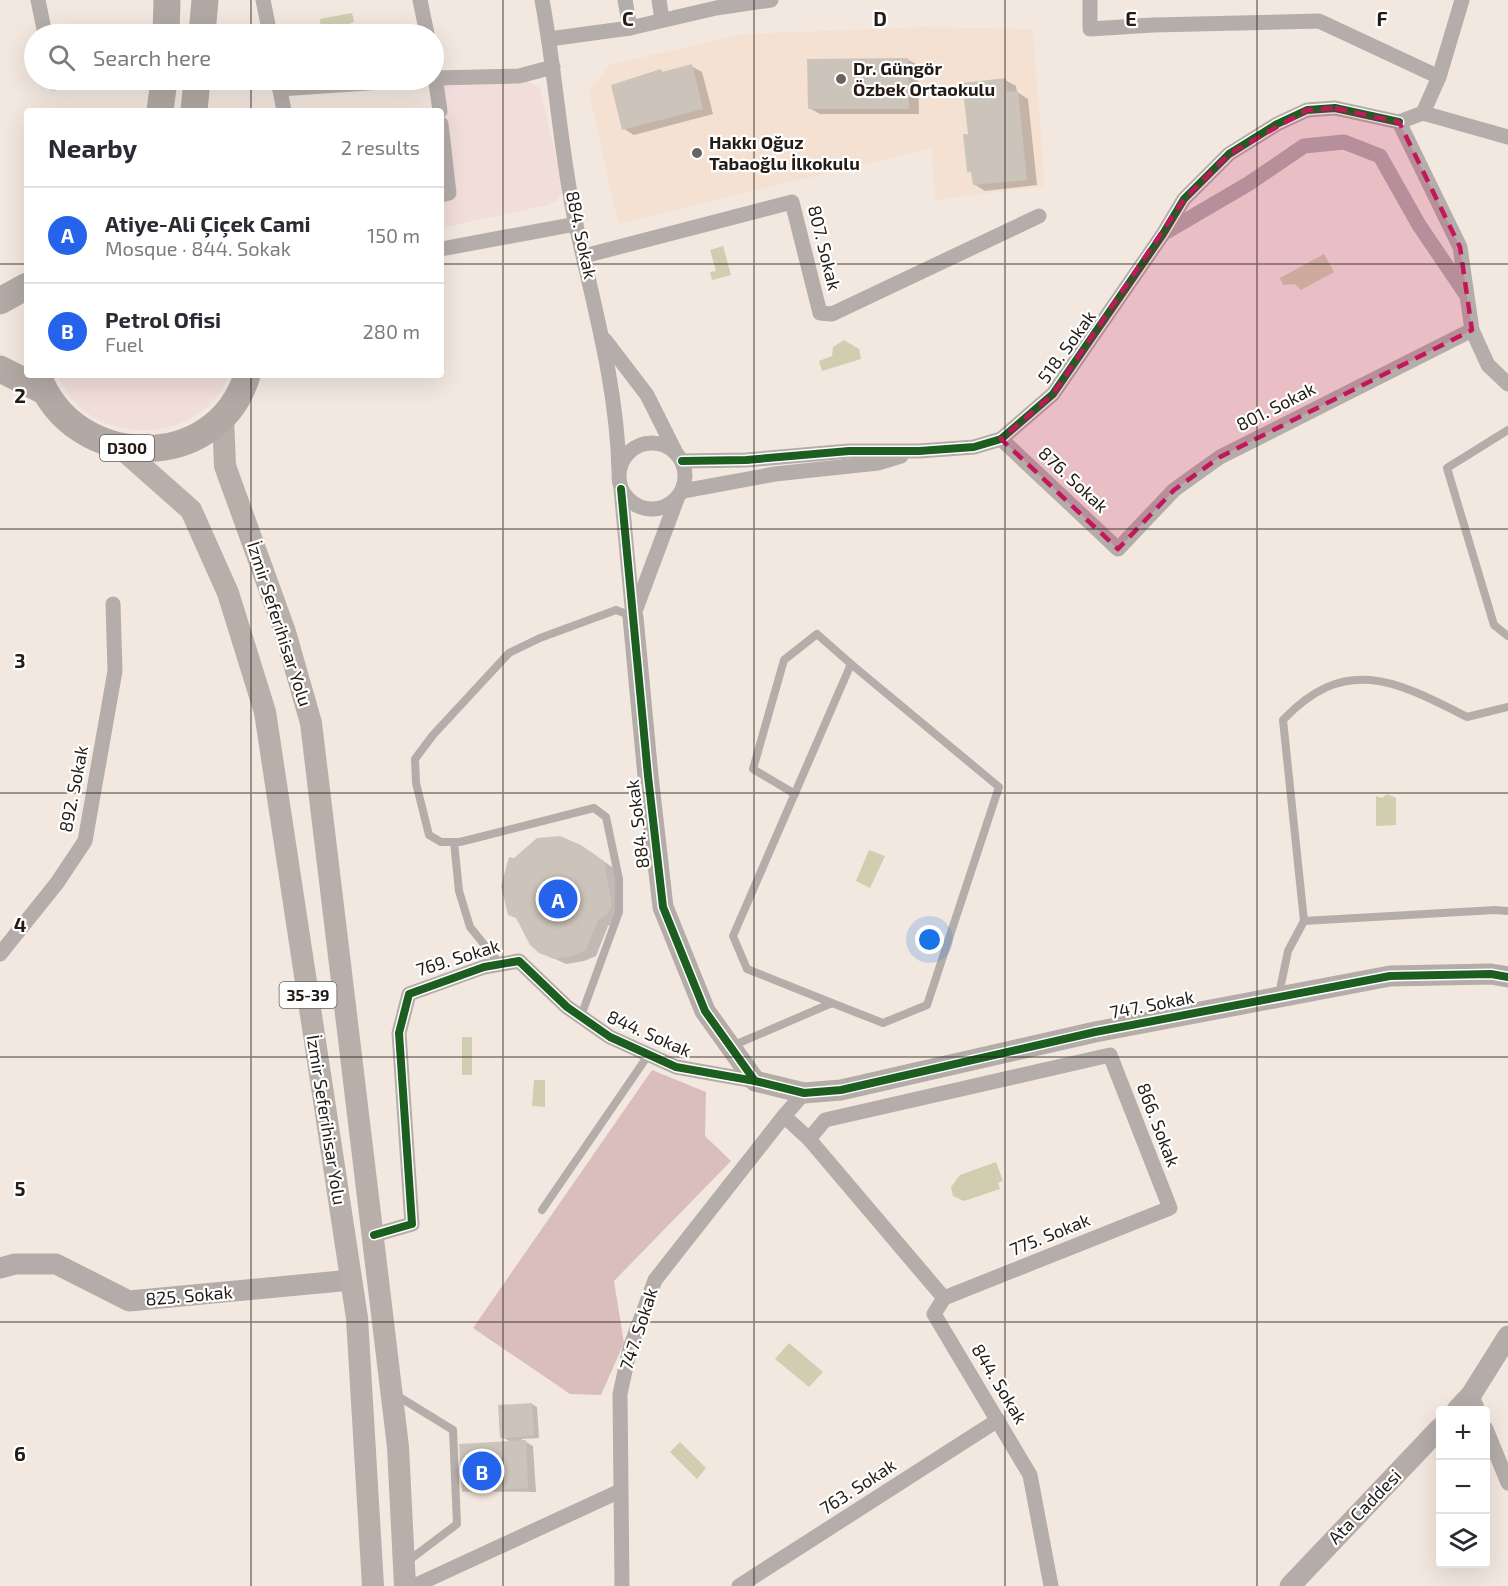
<!DOCTYPE html>
<meta charset="utf-8">
<style>
:root{--surface:#fff;--page:#f2f2f3;--text:#2b2b33;--muted:#7c7c81;--line:#e1e1e2;--accent:#2563eb}
body{margin:0;font-family:"Exo 2",sans-serif;background:var(--page);color:var(--text)}
.controls{position:absolute;right:18px;bottom:18px;display:grid;overflow:hidden;border-radius:6px;box-shadow:0 6px 24px #0002}
.controls button{width:54px;height:54px;display:grid;place-items:center;padding:0;border:0;border-bottom:2px solid var(--line);background:var(--surface);color:var(--text);font:30px sans-serif}
.you{position:absolute;left:930px;top:940px;width:21px;height:21px;margin:-15px;border:4px solid #fff;border-radius:50%;background:#1a73e8;box-shadow:0 0 0 9px #1a73e833}
.badge{display:grid;place-items:center;width:39px;height:39px;border-radius:50%;background:var(--accent);color:#fff;font-size:20px;font-weight:700}
.pin{position:absolute;translate:-50% -50%;border:3px solid #fff;box-shadow:0 2px 6px #0006}
.list{margin:0;padding:0;list-style:none}
h2{display:flex;justify-content:space-between;align-items:center;height:78px;margin:0;padding:0 24px;font-size:26px}
h2 small{font-size:20px;font-weight:400;color:var(--muted)}
.list li{display:grid;grid-template-columns:39px 1fr auto;gap:18px;align-items:center;box-sizing:border-box;height:96px;padding:0 24px;border-top:2px solid var(--line)}
.list b{display:block;font-size:22px;white-space:nowrap}
.list p{margin:0;font-size:20px;white-space:nowrap;color:var(--muted)}
.list em{font-size:20px;font-style:normal;color:var(--muted)}
.icon{flex:none;width:33px;height:33px;fill:none;stroke:currentColor;stroke-width:2;stroke-linecap:round;stroke-linejoin:round}
.map{position:relative;flex:none;width:1508px;height:1586px;overflow:hidden}
.search{position:absolute;background:var(--surface);box-shadow:0 6px 24px #0002;left:24px;top:24px;width:420px;height:66px;display:flex;align-items:center;gap:15px;box-sizing:border-box;padding:0 21px;border-radius:33px;color:var(--muted);font-size:22px}
.panel{position:absolute;background:var(--surface);box-shadow:0 6px 24px #0002;left:24px;top:108px;width:420px;height:270px;border-radius:6px}
.map>svg:first-child{display:block}
.built{fill:#f5e1d2}
.green{fill:#f1ddda}
.forest{fill:#dabebb}
.water{fill:#d1cdb0}
.shadow{fill:#0003}
.building{fill:#ccc4ba}
.lines{fill:none;stroke-linecap:round;stroke-linejoin:round}
.lane{stroke:#b4adaa;stroke-width:8}
.street{stroke:#b4adaa;stroke-width:15}
.secondary{stroke:#b4aca8;stroke-width:21}
.primary{stroke:#b8afaa;stroke-width:22}
.highway{stroke:#b3a9a4;stroke-width:27}
.cycleway-casing{stroke:#fff;stroke-width:11}
.cycleway{stroke:#1b5e20;stroke-width:8}
.marked{fill:#c2185b;fill-opacity:0.2;stroke:#c2185b;stroke-width:4.5;stroke-dasharray:12 8;stroke-linejoin:round}
.grid{fill:none;stroke:#231c17;stroke-width:1.5;stroke-opacity:0.55}
.poi-dot{fill:#6c635d;stroke:#fff;stroke-width:2}
.labels{text-anchor:middle;stroke-width:4.5;stroke-linejoin:round;paint-order:stroke}
.shield{fill:#fff;stroke:#65605d;stroke-width:1.5}
.shield-label{font-size:16px;font-weight:bold;fill:#231c17}
.poi-label{font-size:18px;font-weight:bold;fill:#231c17;stroke:#fff;text-anchor:start}
.street-label{font-size:18px;fill:#231c17;stroke:#fff}
.grid-label{font-size:20px;text-anchor:middle;font-weight:bold;fill:#231c17;stroke:#fff;stroke-width:4.5;stroke-linejoin:round;paint-order:stroke}
</style>
<div class="map">
<svg width="1508" height="1586" viewBox="0 0 1508 1586">
<rect width="100%" height="100%" fill="#f3e8df"/>
<path class="built" d="M924,27L1033,29L1045,186L935,200L931,148L618,224L589,92L609,65L743,34Z"/>
<g class="green">
<path d="M519,76L540,88L564,190L555,202L548,205L441,228V203L449,193L436,78Z"/>
<path d="M58,375H229C201,448 85,449 58,375Z"/>
</g>
<path class="forest" d="M652,1070L706,1092L705,1136L731,1161L614,1281L624,1343L601,1395L570,1394L473,1328Z"/>
<g class="water">
<path d="M352,13L354,22L349,24V29L321,33L320,19Z"/>
<path d="M723,246L731,275L712,280L710,272L716,271L710,250Z"/>
<path d="M1324,254L1334,272L1301,290L1295,284L1283,285L1280,278Z"/>
<path d="M844,340L859,349L861,359L822,371L819,361L832,356L833,347Z"/>
<path d="M1387,794L1396,798V825L1376,826V796L1382,798Z"/>
<path d="M869,850L885,856L870,888L856,881Z"/>
<rect x="462" y="1037" width="10" height="38"/>
<path d="M534,1080H545V1107L532,1106Z"/>
<path d="M996,1162L1003,1181L998,1183L1000,1189L964,1201L953,1196L951,1187L960,1175Z"/>
<path d="M789,1343L823,1372L809,1387L775,1359Z"/>
<path d="M680,1442L706,1468L697,1479L670,1452Z"/>
</g>
<g class="shadow">
<path d="M907,59L918,65L919,114H820L809,108Z"/>
<path d="M691,66L702,72L713,114L634,135L624,129L661,71L664,73Z"/>
<path d="M1005,80L1016,86L1017,92L1028,99L1037,185L985,191L974,184L973,174L969,171V135Z"/>
<path d="M581,846L615,869L622,912L618,921L608,926L596,956L584,961L566,964L540,952Z"/>
<path d="M532,1404L537,1407L539,1438L521,1439L533,1446L536,1492L464,1491L511,1442L502,1437Z"/>
</g>
<g class="building">
<path d="M908,58L909,109H808L807,59Z"/>
<path d="M692,64L703,109L622,130L611,85L661,69L662,72Z"/>
<path d="M1006,78L1007,92L1018,91L1027,180L973,185L971,172H967L963,134H968L962,83Z"/>
<path d="M560,836L581,845L604,861L612,905L607,915L598,920L586,950L573,956L554,959L539,953L530,945L516,918L508,915L501,886L509,857L514,858L537,838Z"/>
<path d="M532,1403L534,1436L500,1438L498,1405Z"/>
<path d="M526,1440L528,1488L462,1492L459,1444Z"/>
</g>
<g class="lines">
<g class="lane">
<path d="M1508,430L1447,468L1494,625L1508,636"/>
<path d="M1508,707L1467,717C1398,682 1346,653 1283,720L1304,921L1495,910L1508,911"/>
<path d="M795,794L753,769L784,660L817,634L851,664"/>
<path d="M454,842L459,891L470,927L500,964"/>
<path d="M1279,994L1288,951L1304,921"/>
<path d="M581,1016L619,912V879L606,817L594,808L460,842H441L429,835L416,783L415,759L433,735L509,653L540,638L616,610L632,616"/>
<path d="M732,1046L832,1003L883,1023L927,1005L999,787L851,664L733,936L747,969L832,1003"/>
<path d="M542,1210L649,1054"/>
<path d="M396,1395L453,1430L457,1524L408,1561"/>
</g>
<g class="street">
<path d="M38,0L45,34"/>
<path d="M263,0L270,34"/>
<path d="M420,0L427,34"/>
<path d="M542,0C556,74 560,151 576,225C594,307 617,386 619,471"/>
<path d="M625,0L630,28"/>
<path d="M659,0L662,19"/>
<path d="M1090,0V29L1153,25L1319,21L1439,77"/>
<path d="M549,39L630,28L716,8L771,0"/>
<path d="M434,69L440,111"/>
<path d="M434,78L519,76L553,67"/>
<path d="M53,80L54,83"/>
<path d="M278,80L284,111"/>
<path d="M280,89L411,80"/>
<path d="M1423,113L1508,137"/>
<path d="M1399,122L1460,247L1472,330L1488,365L1508,384"/>
<path d="M1399,122L1423,113L1439,77L1462,0"/>
<path d="M441,124L449,193L441,195"/>
<path d="M1166,232L1248,184L1304,146L1344,142L1380,156L1419,225L1465,293"/>
<path d="M441,249L576,224"/>
<path d="M584,256L792,202L820,313L832,314L1039,216"/>
<path d="M605,340L647,395L676,453"/>
<path d="M1001,439L1118,549L1174,490L1220,457L1472,330"/>
<circle cx="652" cy="476" r="33"/>
<path d="M682,461L746,460L849,451H919L974,447L1001,439L1053,394L1163,234L1184,199L1229,154L1277,124L1307,110L1335,108L1399,122"/>
<path d="M621,489L633,617"/>
<path d="M683,491L775,474L878,463L901,456"/>
<path d="M635,611L677,499"/>
<path d="M0,954L57,883L85,841L115,671L113,604"/>
<path d="M804,1093L784,1116L809,1139L944,1298L934,1314L1030,1475L1051,1586"/>
<path d="M809,1139L825,1120L1110,1055L1170,1208L944,1298"/>
<path d="M374,1235L412,1224L399,1033L409,994L484,967L519,961L567,1007L610,1037L676,1067L755,1081"/>
<path d="M1471,1395L1478,1410"/>
<path d="M1486,1429L1508,1483"/>
<path d="M414,1586L620,1491"/>
<path d="M622,1586L620,1394L630,1348L655,1280L784,1116"/>
<path d="M739,1586L998,1420"/>
</g>
<g class="secondary">
<path d="M633,617L648,776L663,907L705,1011L755,1081L804,1093L841,1090L1095,1032L1390,976L1491,974L1508,977"/>
<path d="M0,1268L15,1264H56L129,1301L351,1280"/>
<path d="M1457,1410L1471,1395L1508,1336"/>
<path d="M1290,1586L1440,1428"/>
</g>
<g class="primary">
<path d="M223,416L225,466L285,632L311,723L398,1447L405,1586"/>
<path d="M121,448L191,510L228,593L265,712L357,1318L373,1586"/>
</g>
<g class="highway">
<path d="M166,34L167,0"/>
<path d="M202,34L205,0"/>
<path d="M160,111L164,80"/>
<path d="M194,111L197,80"/>
<path d="M0,301L27,286"/>
<path d="M0,369L44,391"/>
<path d="M38,375C72,471 217,475 247,375"/>
</g>
<defs>
<g id="cycleway">
<path d="M682,461L746,460L849,451H919L974,447L1001,439L1053,394L1163,234L1184,199L1229,154L1277,124L1307,110L1335,108L1399,122"/>
<path d="M621,489L648,776L663,907L705,1011L755,1081L804,1093L841,1090L1095,1032L1390,976L1491,974L1508,977"/>
<path d="M374,1235L412,1224L399,1033L409,994L484,967L519,961L567,1007L610,1037L676,1067L755,1081"/>
</g>
</defs>
<use href="#cycleway" class="cycleway-casing"/>
<use href="#cycleway" class="cycleway"/>
</g>
<path class="marked" d="M1335,108L1399,122L1460,247L1472,330L1220,457L1174,490L1118,549L1001,439L1053,394L1184,199L1229,154L1307,110Z"/>
<path class="grid" d="M251,0V34M503,0V1586M754,0V1586M1005,0V1586M1257,0V1586M251,80V111M0,264H27M441,264H1508M251,375V1586M0,529H1508M0,793H1508M0,1057H1508M0,1322H1508"/>
<g class="poi-dot">
<circle cx="841" cy="79" r="6"/>
<circle cx="697" cy="153" r="6"/>
</g>
<g class="labels">
<g class="shield">
<rect x="100" y="435" width="54" height="26" rx="4.5"/>
<rect x="279.5" y="982" width="57" height="26" rx="4.5"/>
</g>
<g class="shield-label">
<text x="127" y="454">D300</text>
<text x="308" y="1001">35-39</text>
</g>
<g class="poi-label">
<text x="853" y="75">Dr. Güngör<tspan x="853" dy="21">Özbek Ortaokulu</tspan></text>
<text x="709" y="149">Hakkı Oğuz<tspan x="709" dy="21">Tabaoğlu İlkokulu</tspan></text>
</g>
<g class="street-label">
<text transform="translate(581 235) rotate(78)" y="6">884. Sokak</text>
<text transform="translate(824 248) rotate(76)" y="6">807. Sokak</text>
<text transform="translate(1067 347) rotate(-54)" y="6">518. Sokak</text>
<text transform="translate(1276 407) rotate(-27)" y="6">801. Sokak</text>
<text transform="translate(1073 480) rotate(43)" y="6">876. Sokak</text>
<text transform="translate(279 624) rotate(72)" y="6">İzmir Seferihisar Yolu</text>
<text transform="translate(74 789) rotate(-79)" y="6">892. Sokak</text>
<text transform="translate(638 824) rotate(-97)" y="6">884. Sokak</text>
<text transform="translate(458 958) rotate(-17)" y="6">769. Sokak</text>
<text transform="translate(1152 1005) rotate(-11)" y="6">747. Sokak</text>
<text transform="translate(649 1034) rotate(24)" y="6">844. Sokak</text>
<text transform="translate(326 1120) rotate(81)" y="6">İzmir Seferihisar Yolu</text>
<text transform="translate(1158 1125) rotate(69)" y="6">866. Sokak</text>
<text transform="translate(1050 1235) rotate(-22)" y="6">775. Sokak</text>
<text transform="translate(189 1296) rotate(-5)" y="6">825. Sokak</text>
<text transform="translate(639 1329) rotate(-72)" y="6">747. Sokak</text>
<text transform="translate(999 1384) rotate(59)" y="6">844. Sokak</text>
<text transform="translate(858 1487) rotate(-33)" y="6">763. Sokak</text>
<text transform="translate(1365 1507) rotate(-46)" y="6">Ata Caddesi</text>
</g>
</g>
<g class="grid-label">
<text x="628" y="26">C</text>
<text x="880" y="26">D</text>
<text x="1131" y="26">E</text>
<text x="1382" y="26">F</text>
<text x="20" y="403">2</text>
<text x="20" y="668">3</text>
<text x="20" y="932">4</text>
<text x="20" y="1196">5</text>
<text x="20" y="1461">6</text>
</g>
</svg>
<div class="controls">
<button>+</button>
<button>−</button>
<button><svg class="icon" aria-label="layers" viewBox="0 0 24 24"><path d="M12 4l9 5-9 5-9-5zM3 14l9 5 9-5"/></svg></button>
</div>
<div class="you"></div>
<div class="pin badge" style="left:558px;top:899px">A</div>
<div class="pin badge" style="left:482px;top:1471px">B</div>
<div class="search"><svg class="icon" aria-label="search" viewBox="0 0 24 24"><circle cx="10" cy="10" r="6"/><path d="M15 15l6 6"/></svg>Search here</div>
<section class="panel">
<h2>Nearby<small>2 results</small></h2>
<ul class="list">
<li><span class="badge">A</span><div><b>Atiye-Ali Çiçek Cami</b><p>Mosque · 844. Sokak</p></div><em>150 m</em></li>
<li><span class="badge">B</span><div><b>Petrol Ofisi</b><p>Fuel</p></div><em>280 m</em></li>
</ul>
</section>
</div>
